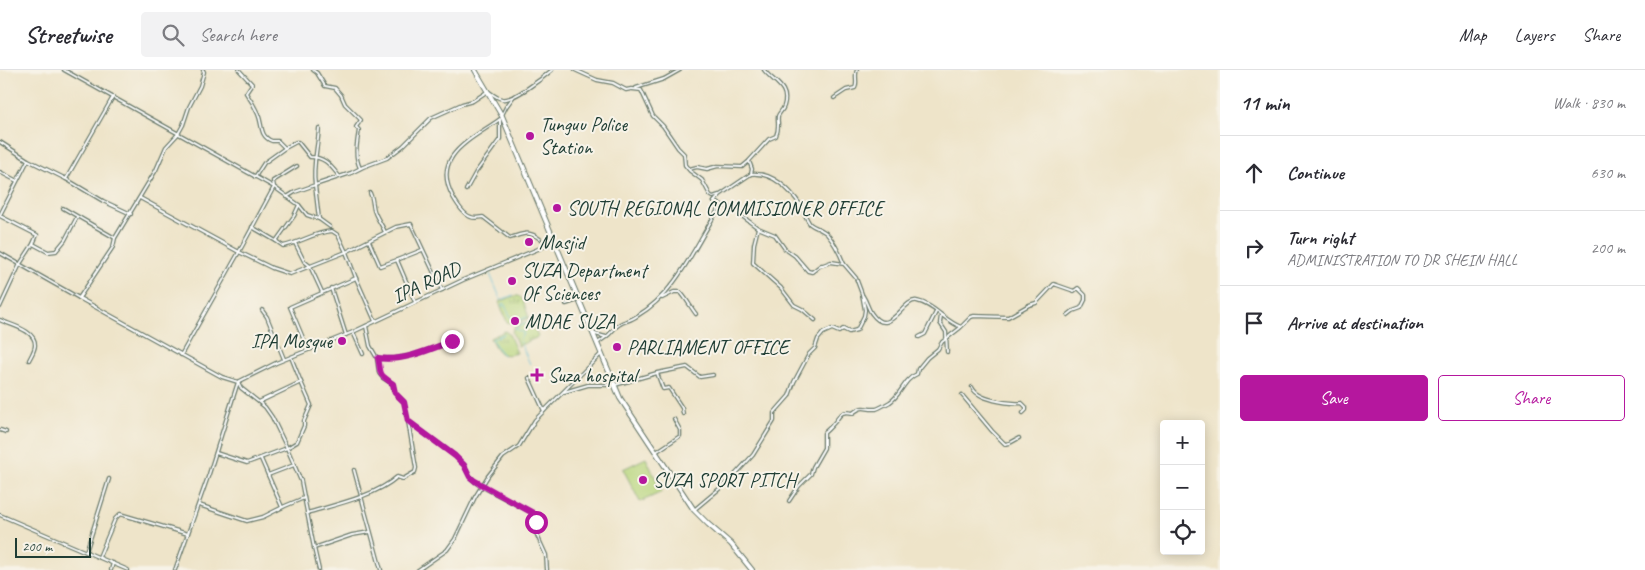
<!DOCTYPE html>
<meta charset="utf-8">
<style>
:root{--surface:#fff;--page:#f2f2f3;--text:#2b2b33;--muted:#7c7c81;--line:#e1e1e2;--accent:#b5179e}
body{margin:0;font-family:Caveat,sans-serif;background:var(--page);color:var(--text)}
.controls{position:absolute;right:15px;bottom:15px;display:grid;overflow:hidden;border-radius:5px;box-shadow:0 2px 12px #0003}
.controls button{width:45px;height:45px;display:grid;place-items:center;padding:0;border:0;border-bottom:1px solid var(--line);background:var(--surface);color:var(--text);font:25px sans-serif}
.scale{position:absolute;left:15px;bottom:12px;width:76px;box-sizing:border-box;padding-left:5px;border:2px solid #1f3d34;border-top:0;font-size:14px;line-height:18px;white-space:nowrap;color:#1f3d34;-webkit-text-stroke:4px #f7f3e8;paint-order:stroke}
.stop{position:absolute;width:15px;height:15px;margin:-11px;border:4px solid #b5179e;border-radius:50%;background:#fff}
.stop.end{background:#b5179e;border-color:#fff;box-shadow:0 1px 5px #0008}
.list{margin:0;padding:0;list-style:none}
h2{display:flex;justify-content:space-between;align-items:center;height:65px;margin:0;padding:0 20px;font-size:21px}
h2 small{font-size:16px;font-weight:400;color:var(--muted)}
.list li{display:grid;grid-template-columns:32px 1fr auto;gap:15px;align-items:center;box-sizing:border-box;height:75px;padding:0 20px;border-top:1px solid var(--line)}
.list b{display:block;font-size:19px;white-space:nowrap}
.list p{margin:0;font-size:16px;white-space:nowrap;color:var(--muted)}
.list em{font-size:16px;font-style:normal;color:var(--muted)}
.actions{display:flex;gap:10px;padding:15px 20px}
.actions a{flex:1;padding:11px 0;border:1px solid var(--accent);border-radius:5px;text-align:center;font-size:18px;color:var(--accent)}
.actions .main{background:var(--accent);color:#fff}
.icon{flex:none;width:28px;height:28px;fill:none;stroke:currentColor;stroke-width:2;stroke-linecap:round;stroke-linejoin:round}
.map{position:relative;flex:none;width:1220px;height:500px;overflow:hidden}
header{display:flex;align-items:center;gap:30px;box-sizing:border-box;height:70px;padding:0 25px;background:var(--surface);border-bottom:1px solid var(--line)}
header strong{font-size:24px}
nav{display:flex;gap:28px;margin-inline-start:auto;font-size:18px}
.search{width:350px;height:45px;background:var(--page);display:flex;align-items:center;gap:12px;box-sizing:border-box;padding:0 18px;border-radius:5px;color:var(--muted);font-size:19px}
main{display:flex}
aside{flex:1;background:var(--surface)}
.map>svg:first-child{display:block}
.grass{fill:url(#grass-tufts);stroke:#6b8958}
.garden{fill:#b7d57c;stroke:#6b8958}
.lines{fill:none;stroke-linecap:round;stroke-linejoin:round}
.stream{stroke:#57bad6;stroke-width:1}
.minor-casing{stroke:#677768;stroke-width:4.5}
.primary-casing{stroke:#677768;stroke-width:6}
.minor{stroke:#fff;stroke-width:2}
.primary{stroke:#fff;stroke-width:4}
.route{stroke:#b5179e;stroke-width:6}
.poi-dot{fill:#b5179e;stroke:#f7f3e8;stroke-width:2}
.labels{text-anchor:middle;stroke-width:4;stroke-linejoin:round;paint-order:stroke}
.poi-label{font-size:20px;fill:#1f3d34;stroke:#f7f3e8;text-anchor:start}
.street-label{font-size:20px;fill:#1f3d34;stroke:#f7f3e8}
</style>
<header>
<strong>Streetwise</strong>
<div class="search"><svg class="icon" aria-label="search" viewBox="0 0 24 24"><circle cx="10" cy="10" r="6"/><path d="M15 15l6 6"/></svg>Search here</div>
<nav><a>Map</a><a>Layers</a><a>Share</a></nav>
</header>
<main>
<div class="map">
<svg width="1220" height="500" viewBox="0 0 1220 500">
<defs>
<pattern id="grass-tufts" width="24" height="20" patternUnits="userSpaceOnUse" patternTransform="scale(1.25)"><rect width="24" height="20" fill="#b7d57c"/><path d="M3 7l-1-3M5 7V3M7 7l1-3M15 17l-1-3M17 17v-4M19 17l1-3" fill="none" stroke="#94ae66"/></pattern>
</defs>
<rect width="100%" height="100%" fill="#f7f3e8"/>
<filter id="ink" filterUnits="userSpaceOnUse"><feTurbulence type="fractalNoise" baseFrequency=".02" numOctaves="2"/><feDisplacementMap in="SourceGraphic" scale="10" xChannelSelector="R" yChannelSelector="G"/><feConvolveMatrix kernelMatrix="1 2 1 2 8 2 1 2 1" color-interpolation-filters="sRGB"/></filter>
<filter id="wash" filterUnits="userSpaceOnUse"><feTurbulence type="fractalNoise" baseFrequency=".0096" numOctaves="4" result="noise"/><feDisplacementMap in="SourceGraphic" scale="20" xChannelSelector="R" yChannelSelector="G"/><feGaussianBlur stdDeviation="1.12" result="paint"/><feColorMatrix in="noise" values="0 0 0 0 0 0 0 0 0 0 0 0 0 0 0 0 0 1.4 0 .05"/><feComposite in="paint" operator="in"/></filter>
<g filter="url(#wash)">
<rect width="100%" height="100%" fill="#eee4c9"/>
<g class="grass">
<path d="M514,226H519L523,230L529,248L513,254L507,252L499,232Z"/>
<path d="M531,250L538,267L518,276L512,262L514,257Z"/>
<path d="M505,261L509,264L517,283C499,288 498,282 490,268Z"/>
</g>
<path class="garden" d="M646,388L662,422L640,432L623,399Z"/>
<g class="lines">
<g class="stream">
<path d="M490,204L501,230L513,225"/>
<path d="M503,237L502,235L504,233L512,250L515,252L527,247"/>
<path d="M521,273L519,270L524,263L515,259L524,254H527"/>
<path d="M522,276L530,294"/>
<path d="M503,285L498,279L492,269L504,264"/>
</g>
</g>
</g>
<g filter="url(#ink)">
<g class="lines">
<defs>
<g id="minor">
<path d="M64,0L274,117L299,135L307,145L319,149"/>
<path d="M239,0L252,14L246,23C251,30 255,37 258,44C263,55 259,66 272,71H278L285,78L296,72H298L310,87C325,87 330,95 339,106"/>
<path d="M313,0L317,3L325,16L335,18L341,25L345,34L361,50L356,57L359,60C357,73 354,86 360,98"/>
<path d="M575,0L597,10L613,13L626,20L631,19"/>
<path d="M636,18L664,9L680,0"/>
<path d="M632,19L641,20L653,46L663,56L678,78L684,84L685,95L690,101L702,110L710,125L713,127L719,125"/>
<path d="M834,28L846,20L855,18C858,12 854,6 857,0"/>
<path d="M502,45L506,37L514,26"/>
<path d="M500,49C473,69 430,85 453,127C457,134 464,145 471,147C475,149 479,147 483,147L510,168C523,164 528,160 540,169"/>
<path d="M0,72L28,90L66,109L103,131L131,144"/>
<path d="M689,99L697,97L707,99L718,96L742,97L748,92"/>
<path d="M0,102L17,111"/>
<path d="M751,104C772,102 790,119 801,136C804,142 806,149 810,154C815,158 822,159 827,164C834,172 840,184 844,194"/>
<path d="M255,107L264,93L285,78"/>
<path d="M66,109L113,27"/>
<path d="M466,120L476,102L500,69V50"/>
<path d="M370,123C374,131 372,137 375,143C378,150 382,155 385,162"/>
<path d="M287,127L295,122L315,115C312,96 318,77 319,58"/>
<path d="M140,128L239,182L274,117L273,111L297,96"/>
<path d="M714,132L720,125L751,104L752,99L749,91L769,69L776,66C780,56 777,52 778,46C779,43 783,40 784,36C790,17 773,12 764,0"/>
<path d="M299,135L294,146L276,171L283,176C300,173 315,162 332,161L338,165L346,182L396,157L411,154L442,220"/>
<path d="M63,138L115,168"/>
<path d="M0,145L28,90"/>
<path d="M0,146L37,165L33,174L20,194L0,237"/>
<path d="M252,157L276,171"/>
<path d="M330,157L319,149L315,115L351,103L363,97L387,88L403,76L431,48L462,34L473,31L488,21C492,24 497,28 502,29C512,32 544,7 552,0"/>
<path d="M758,158L754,174L753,193L781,218L794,235L802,239L815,250"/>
<path d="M369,171L380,196L397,190L415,232"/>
<path d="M295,173L304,191L310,196L322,222"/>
<path d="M33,174L48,182L56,181L65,170L77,147"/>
<path d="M0,183L79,228L113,177L115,168L156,100L166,77L178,64L183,55L189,37L200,16L204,2L203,0"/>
<path d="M397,190L422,180"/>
<path d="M356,208L375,251"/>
<path d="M331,218L346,265"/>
<path d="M863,226C867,232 868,239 872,244C890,269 903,228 917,231C933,234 945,251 961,257L971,247L974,246L1008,247L1029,235L1036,233L1054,214L1074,221L1078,218L1085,225V230L1081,238L1073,241L1068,245"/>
<path d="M79,228L222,307L238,312L276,293L353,262L463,210L555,172"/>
<path d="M662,228L674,222H680C685,226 691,238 696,244"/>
<path d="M566,234L578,230"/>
<path d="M262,240L267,247L284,289"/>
<path d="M941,245L940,253L946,262L947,282"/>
<path d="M0,250C10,255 36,260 35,275C35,280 31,286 29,290"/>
<path d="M366,256L370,276L377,288L379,303L383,308L393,314L395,323L404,332L408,351L455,386L464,395L470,407L479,415L533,443L536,463L546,485L547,500"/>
<path d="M353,262L363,284"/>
<path d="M595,264L606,267C612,263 614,257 620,254C625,251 632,250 637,246C677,223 694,177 718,140L720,135L719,134"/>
<path d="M919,267L925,264L936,242"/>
<path d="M599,272L606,267"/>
<path d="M181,285L239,182L272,198L290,204L346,182L356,208L290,237L306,275L311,279"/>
<path d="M377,288C402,292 429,280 451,271"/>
<path d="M657,303L663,319L669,318L682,338L683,344"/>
<path d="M529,308L544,341"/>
<path d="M238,312L241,318L265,337L272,347L287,378L301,411L314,478L352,465L370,462"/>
<path d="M972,317C977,330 1009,334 1022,333L1026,337V340L1023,343"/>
<path d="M564,322L588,315H615L657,303L687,297L700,307L713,305"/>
<path d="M962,325L992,361L1005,374L1010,373L1019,368"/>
<path d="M259,332L301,312L291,287"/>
<path d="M0,360L6,362"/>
<path d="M656,382L680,366V360L674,349"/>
<path d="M216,383L247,393L287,378L297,372L304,356V351L311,335L301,312"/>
<path d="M261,389L282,437"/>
<path d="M354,400L381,500"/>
<path d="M268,405L294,395"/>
<path d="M789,431L799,416L811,404L813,397L824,378V363C827,360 830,358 833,354C841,346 839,340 853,343C864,334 865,340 876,339C880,338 886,334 890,332C901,325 904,309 917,304L918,299L927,288L938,279L942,272L960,258"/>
<path d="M199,435L247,451L263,447L285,436L304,428"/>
<path d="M694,440L731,409L753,385L774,351V343L789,326L794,312L809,284L815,278L818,269L823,263L832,259L839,262L843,259L849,262L857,260L864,246L865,240L862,224L856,208L844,194L831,192L823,195H821L812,202L808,201L795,186L785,179L775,165L758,158L731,138L714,132"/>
<path d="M307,443C334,435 376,426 397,407L403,409L415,402L416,398L408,351"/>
<path d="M0,445L128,500"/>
<path d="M314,478L319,500"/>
<path d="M86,482L109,409"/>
<path d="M99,487L115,449L120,444L188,464"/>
<path d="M111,500L113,493"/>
<path d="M175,500L209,404L238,312"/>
<path d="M418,500L447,480L455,469L475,427L488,406L503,387L519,376L535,350L601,284"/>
</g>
<path id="primary" d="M475,0L502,46L620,328L694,440L708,454L731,474L752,500"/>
</defs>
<use href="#minor" class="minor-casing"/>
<use href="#primary" class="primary-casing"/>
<use href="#minor" class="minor"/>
<use href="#primary" class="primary"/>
</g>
</g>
<g class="lines" filter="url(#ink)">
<path class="route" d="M452,271C429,280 402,292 378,288C382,307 377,302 393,314L395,323L404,332L408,351L455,386L464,395L470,407L475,411L533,443L536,452"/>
</g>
<g class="poi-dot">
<circle cx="530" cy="66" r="5"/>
<circle cx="557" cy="138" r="5"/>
<circle cx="529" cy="172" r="5"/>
<circle cx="512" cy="211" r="5"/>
<circle cx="515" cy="251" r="5"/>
<circle cx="342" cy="271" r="5"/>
<circle cx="617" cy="277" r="5"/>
<path d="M534.5 297.5h5v5h5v5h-5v5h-5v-5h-5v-5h5z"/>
<circle cx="643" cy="410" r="5"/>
</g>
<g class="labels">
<g class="poi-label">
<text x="540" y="61">Tunguu Police<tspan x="540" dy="23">Station</tspan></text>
<text x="567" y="145">SOUTH REGIONAL COMMISIONER OFFICE</text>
<text x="539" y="179">Masjid</text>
<text x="522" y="207">SUZA Department<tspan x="522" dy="23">Of Sciences</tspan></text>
<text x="525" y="258">MDAE SUZA</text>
<text x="332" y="278" text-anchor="end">IPA Mosque</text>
<text x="627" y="284">PARLIAMENT OFFICE</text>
<text x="548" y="312">Suza hospital</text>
<text x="653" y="417">SUZA SPORT PITCH</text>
</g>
<g class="street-label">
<text transform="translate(426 212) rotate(-25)" y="7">IPA ROAD</text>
</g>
</g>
</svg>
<div class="controls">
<button>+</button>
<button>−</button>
<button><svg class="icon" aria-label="locate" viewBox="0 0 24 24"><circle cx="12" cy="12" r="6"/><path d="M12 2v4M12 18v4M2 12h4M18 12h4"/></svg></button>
</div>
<div class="scale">200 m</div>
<div class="stop" style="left:536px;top:452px"></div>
<div class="stop end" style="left:452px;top:271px"></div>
</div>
<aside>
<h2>11 min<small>Walk · 830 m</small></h2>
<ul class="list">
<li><svg class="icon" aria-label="ahead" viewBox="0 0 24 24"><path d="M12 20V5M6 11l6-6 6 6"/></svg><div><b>Continue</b></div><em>630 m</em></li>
<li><svg class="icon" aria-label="right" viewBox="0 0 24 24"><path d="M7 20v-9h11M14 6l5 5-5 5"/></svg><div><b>Turn right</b><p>ADMINISTRATION TO DR SHEIN HALL</p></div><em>200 m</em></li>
<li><svg class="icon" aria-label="arrive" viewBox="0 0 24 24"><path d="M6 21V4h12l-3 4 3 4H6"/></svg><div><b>Arrive at destination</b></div></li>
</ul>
<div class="actions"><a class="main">Save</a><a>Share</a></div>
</aside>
</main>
